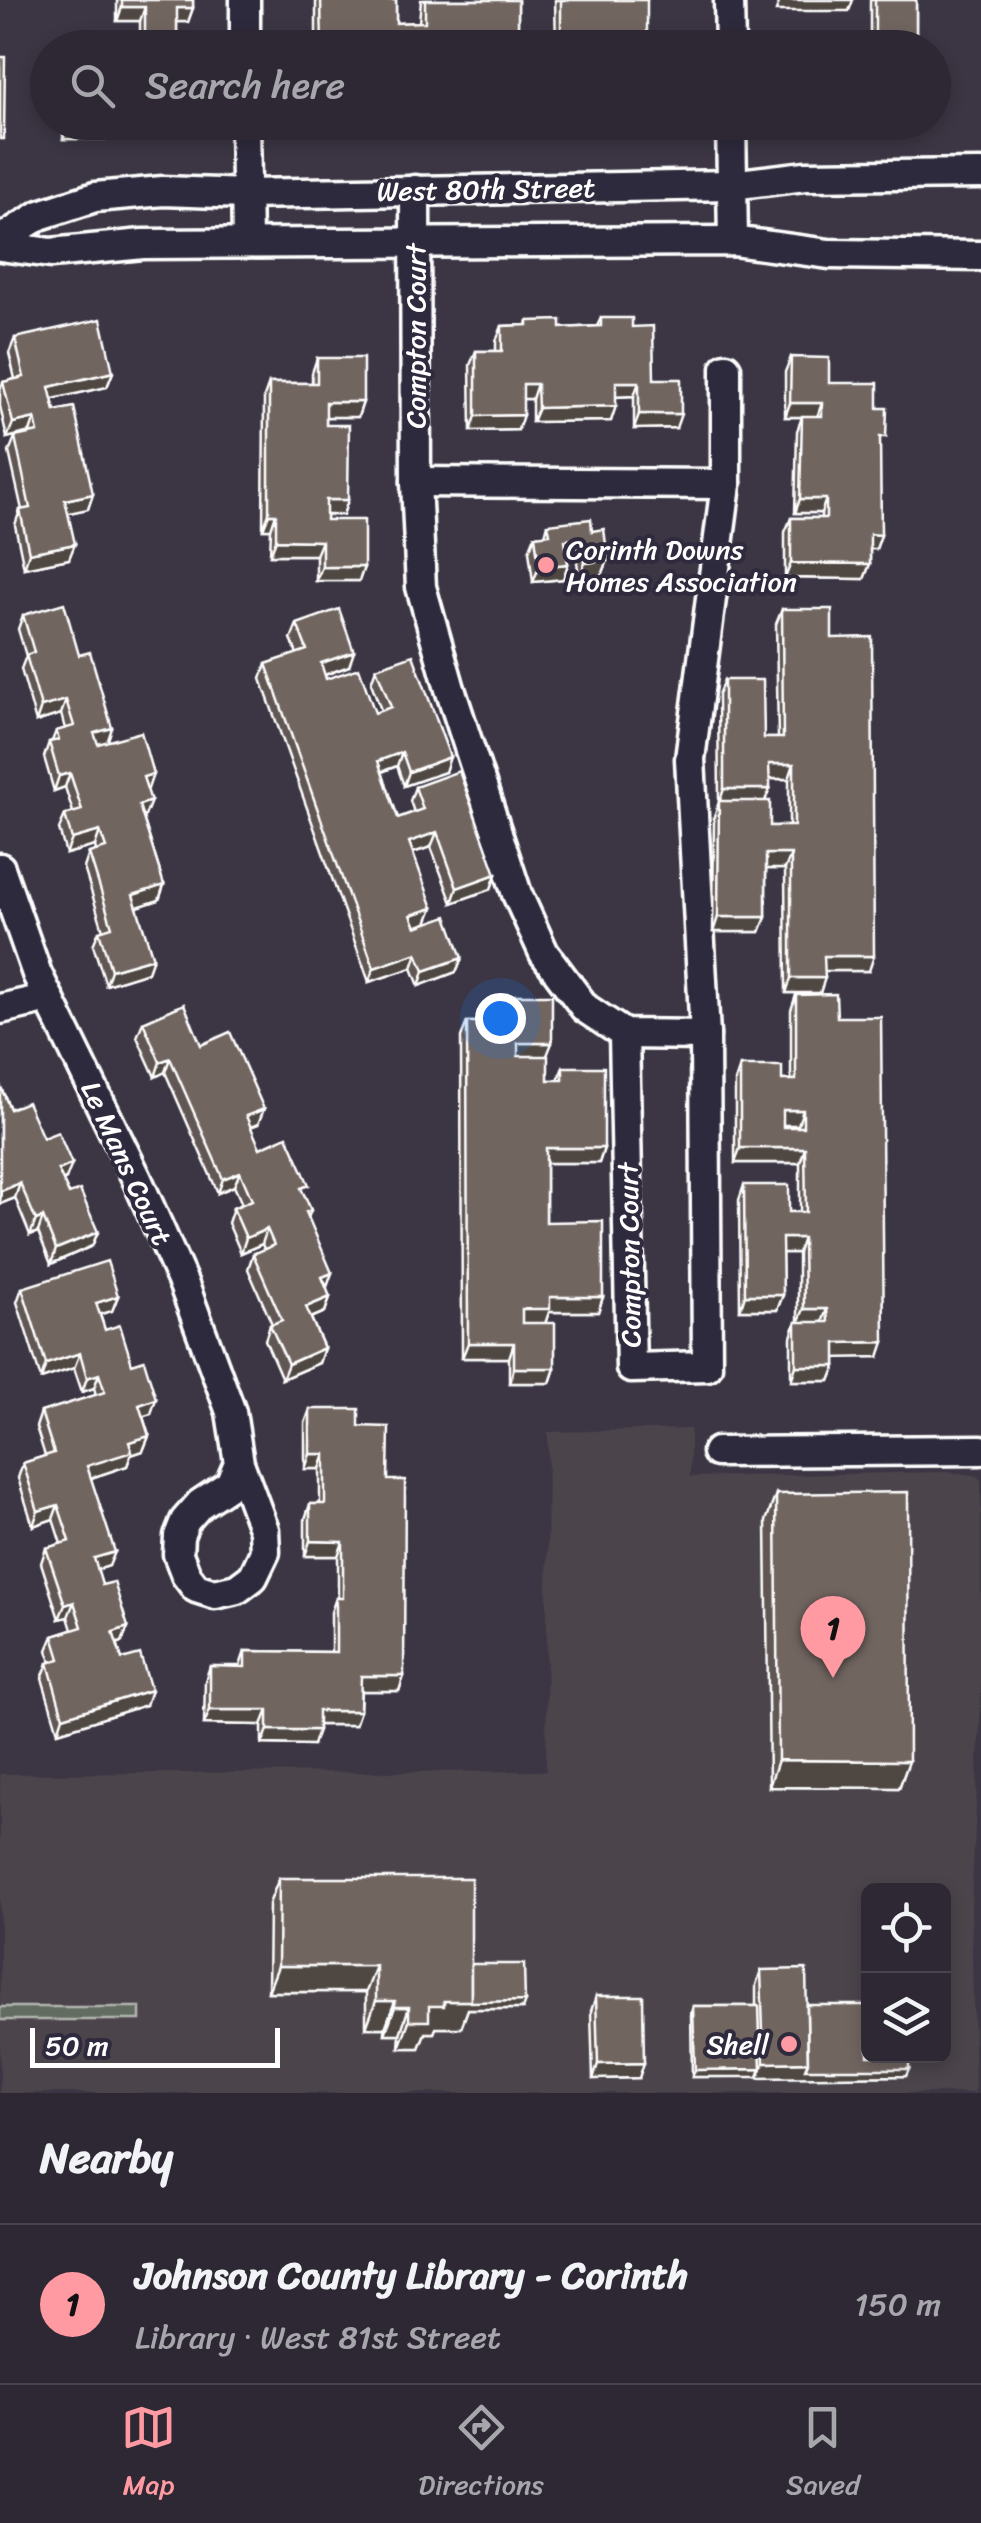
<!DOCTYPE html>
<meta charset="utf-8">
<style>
:root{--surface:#2d2833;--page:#39343f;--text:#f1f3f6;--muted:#a7a6ac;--line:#48444e;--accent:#ff9aa2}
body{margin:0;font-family:Sriracha,sans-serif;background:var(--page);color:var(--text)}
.controls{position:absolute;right:30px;bottom:30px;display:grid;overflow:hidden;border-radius:15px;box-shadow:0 5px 15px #0003}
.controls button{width:90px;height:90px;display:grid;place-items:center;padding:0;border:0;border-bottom:2px solid var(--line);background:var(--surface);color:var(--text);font:50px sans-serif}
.scale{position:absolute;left:30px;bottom:25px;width:250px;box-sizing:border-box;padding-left:10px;border:5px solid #fff;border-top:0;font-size:28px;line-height:35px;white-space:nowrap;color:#fff;-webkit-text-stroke:8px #2f2a3d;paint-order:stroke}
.you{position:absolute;left:500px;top:1018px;width:35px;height:35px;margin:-25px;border:8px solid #fff;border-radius:50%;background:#1a73e8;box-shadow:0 0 0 15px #1a73e833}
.badge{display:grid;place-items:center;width:65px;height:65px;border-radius:50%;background:var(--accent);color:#111;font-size:32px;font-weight:700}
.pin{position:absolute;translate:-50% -82px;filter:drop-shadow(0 2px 5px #0008)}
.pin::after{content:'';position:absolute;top:52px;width:35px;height:30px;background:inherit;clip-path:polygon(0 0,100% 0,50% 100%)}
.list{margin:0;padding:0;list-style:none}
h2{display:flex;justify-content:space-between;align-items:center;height:130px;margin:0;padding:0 40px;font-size:42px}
h2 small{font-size:32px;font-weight:400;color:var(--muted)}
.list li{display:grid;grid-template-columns:65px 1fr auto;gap:30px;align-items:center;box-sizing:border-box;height:160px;padding:0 40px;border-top:2px solid var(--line)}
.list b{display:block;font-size:38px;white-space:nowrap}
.list p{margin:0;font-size:32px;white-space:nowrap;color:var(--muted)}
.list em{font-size:32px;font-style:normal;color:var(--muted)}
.icon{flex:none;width:55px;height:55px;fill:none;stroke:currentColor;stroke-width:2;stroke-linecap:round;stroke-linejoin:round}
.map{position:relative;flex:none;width:981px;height:2093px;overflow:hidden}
.search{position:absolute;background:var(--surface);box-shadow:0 5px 15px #0003;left:30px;right:30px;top:30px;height:110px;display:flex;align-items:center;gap:25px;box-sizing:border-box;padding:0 35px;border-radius:55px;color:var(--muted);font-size:38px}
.sheet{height:290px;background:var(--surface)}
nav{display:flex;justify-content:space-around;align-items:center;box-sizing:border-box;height:140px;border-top:2px solid var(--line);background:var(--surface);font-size:28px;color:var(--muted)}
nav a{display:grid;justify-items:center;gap:5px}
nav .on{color:var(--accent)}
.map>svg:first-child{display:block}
.built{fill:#4c444c;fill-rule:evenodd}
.green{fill:#646c60;stroke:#b2b6b0;stroke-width:2.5}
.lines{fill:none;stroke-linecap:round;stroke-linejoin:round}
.minor-casing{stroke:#fff;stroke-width:35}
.minor{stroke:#2f2a3d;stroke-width:28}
.wall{fill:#615753;stroke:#fff;stroke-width:2.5;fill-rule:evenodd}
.shaded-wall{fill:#4f4743;stroke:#fff;stroke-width:2.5}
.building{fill:#716560;stroke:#fff;stroke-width:2.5;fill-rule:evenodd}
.poi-dot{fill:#ff9aa2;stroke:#2f2a3d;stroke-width:4}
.labels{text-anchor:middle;stroke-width:8;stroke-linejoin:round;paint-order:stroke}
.street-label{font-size:28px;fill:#fff;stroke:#2f2a3d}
.poi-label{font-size:28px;fill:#fff;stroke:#2f2a3d;text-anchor:start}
</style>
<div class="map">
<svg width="981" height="2093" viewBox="0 0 981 2093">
<rect width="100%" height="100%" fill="#3c3644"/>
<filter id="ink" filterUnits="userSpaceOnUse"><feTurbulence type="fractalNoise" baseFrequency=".01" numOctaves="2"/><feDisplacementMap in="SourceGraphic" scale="20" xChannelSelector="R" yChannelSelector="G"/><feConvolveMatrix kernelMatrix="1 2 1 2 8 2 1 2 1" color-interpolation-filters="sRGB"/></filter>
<g filter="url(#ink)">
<path class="built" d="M690,1429V1477L949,1472L977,1476L981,1481V1700L971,1908L975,2093H0V1774L546,1771L548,1432ZM868,1890H944V2056H868Z"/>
<rect class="green" x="0" y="2007" width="140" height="13"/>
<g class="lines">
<defs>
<g id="minor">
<path d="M245,0V48"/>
<path d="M729,0L730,48"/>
<path d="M245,122L247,243"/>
<path d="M731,122L733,241"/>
<path d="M415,190L416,482L421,587L450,689L517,894L544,953L585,1008L624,1034L705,1035"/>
<path d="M0,240L40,215L95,197L163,191L246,194L731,185L805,176L981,174"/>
<path d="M0,246L51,253L143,244L733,241L829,254L981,256"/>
<path d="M416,482L726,484V368"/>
<path d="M0,868L37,974L137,1179L184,1285L231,1412L239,1463L264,1530L265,1552L253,1577L237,1589L215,1594L196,1588L186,1575L178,1554L179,1536L185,1521L200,1504L230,1484L239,1463"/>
<path d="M0,1009L49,998"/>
<path d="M624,1034L631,1368L707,1366L705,1035L690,759L726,484"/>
<path d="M717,1452L981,1450"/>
</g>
</defs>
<use href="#minor" class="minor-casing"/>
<use href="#minor" class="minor"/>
</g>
<g class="wall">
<path d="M117,0H193V8L188,22H177V42L185,48H66L68,43L140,42V21H117Z"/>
<path d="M316,0H396V23L419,22L421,0H518V48H316Z"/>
<path d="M555,0H647L643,48H556Z"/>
<rect x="870" y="0" width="46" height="48"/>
<path d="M63,122H121L116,139H63Z"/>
<path d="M601,318L632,327L676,428L634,429V396L616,397L611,421L532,422V399H523L518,430L471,431L470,365L476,351H496V341L502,326L527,325L528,321L561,328L597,326Z"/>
<path d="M15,338L113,372L107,387L52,399L55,411L93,494L88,509L68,513L69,559L24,568L15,525L20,510H22L9,452L15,437L30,434V432L7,438L0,406V390L3,382L15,379L9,353Z"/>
<path d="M791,357L829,383L878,408L881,535L876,549H870V564L864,579L785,578V532L791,518H821V513H795L797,431L802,417H785V372Z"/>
<path d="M317,358L363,402L358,417H326V425L348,500L343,515H326V520L364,567L359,581H316V555H270L271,529H263L264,397L269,383H312V373Z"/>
<path d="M548,524L592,531L608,560L602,575L579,578L576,553L567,554L568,564L563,579L533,582L529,551L535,536L545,535Z"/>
<path d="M782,609L832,638L869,971H825L820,993H786L785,869H766V917L760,932H713L714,816L719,802L718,695L724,680L764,738H778L776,624ZM770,779H789V826H770L765,801L770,789Z"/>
<path d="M23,615L79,655L107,741L153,774L147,789L145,816L143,817L164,885L159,900L137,907L148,972L106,985L93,945L99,931L103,930L84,868L89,853L96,851L95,846L66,854L59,829L65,815L73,812L65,787L54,791L44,757L49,742L52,741L56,731L65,729L61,714L36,722L21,669L26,656L18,629Z"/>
<path d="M297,624L349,666L325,675L326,679L375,713L381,710L371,683L376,668L445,772L404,786L397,766L382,772L398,818L414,812L410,801L415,787L496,874L491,889L452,903L431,847L413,853L427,923L462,958L456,972L419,986L412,968L369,982L261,679L266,664L297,654L291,639Z"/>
<path d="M508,995L547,1056L548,1080H558L563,1067L604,1148L599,1163H546V1222L603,1297L598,1312H549L545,1323L555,1368L550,1383H509V1358H462L461,1037L467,1022H503V1010Z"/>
<path d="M796,995L837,1017L879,1357H836V1366L830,1381H791V1337L796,1322H798V1253H782L783,1295L777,1310H740L739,1200L744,1185L789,1212H800V1163H735V1081L740,1066L782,1080H791V1010ZM783,1125H798V1127H783Z"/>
<path d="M143,1022L201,1045L258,1124L250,1127L260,1148L305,1196L311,1210L308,1218L326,1288L330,1297L325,1312L311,1318L324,1348L319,1363L282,1379L265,1340L270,1325L272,1324L248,1269L253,1254L264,1249L262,1244L241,1253L228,1223L233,1208L242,1204L234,1186L218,1193L165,1072L155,1077L137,1037Z"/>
<path d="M0,1085L10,1109L43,1138L66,1179L63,1181L69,1194L98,1232L92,1246L51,1264L38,1232L30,1235L15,1198L0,1204Z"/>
<path d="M22,1288L118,1296L112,1311L100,1314L105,1330L132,1364L151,1414L143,1416L149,1436L143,1451L131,1455L127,1466L91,1478L109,1566L97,1570L102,1585L128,1627L122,1642L117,1644L122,1659L146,1705L58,1732L42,1678L48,1663L51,1662L47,1650L53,1636L72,1630L68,1617L59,1619L41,1563L46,1548L61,1544L53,1519L33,1526L18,1478L23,1463L45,1456L36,1427L41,1412L96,1395L94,1388L82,1392L74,1368L41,1379L17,1302Z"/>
<path d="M310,1409L359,1426L388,1480L404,1676L399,1691H361L360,1711L355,1725H318L313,1745L262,1744V1725L204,1724L205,1681L210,1666H240L245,1651L331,1652V1612L336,1598H338V1556H305V1519L310,1504H320V1469H305V1423Z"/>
<path d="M776,1494L909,1761L899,1788L769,1787L766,1521Z"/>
<path d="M279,1878L471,1964L522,2009H468L461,2028H436L434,2033H425L419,2048H399L400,2034H385V2028H366V1992H268L269,1904Z"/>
<path d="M761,1970L807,2005L909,2069L906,2076L692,2077L691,2013L693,2006H756V1985Z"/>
<path d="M596,1996L639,2078L593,2079L591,2011Z"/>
</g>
<g class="shaded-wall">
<path d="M780,0H853L849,11H776Z"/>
<path d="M122,7H145L140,21H117Z"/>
<path d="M177,8H193L188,22H172Z"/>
<path d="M453,36H481L477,48H449Z"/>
<path d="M619,37H647L643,48H615Z"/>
<path d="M121,124L116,139H63L69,125Z"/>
<path d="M113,372L107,387L44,401L49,387Z"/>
<path d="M616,382H639L634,396L611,397Z"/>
<path d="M523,384H537L532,399H517Z"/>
<path d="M326,402H363L358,417H321Z"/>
<path d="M790,403H822L817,417H785Z"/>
<path d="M616,406L611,421L532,422L538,408Z"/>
<path d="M639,414H681L676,428L634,429Z"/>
<path d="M523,415L518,430L471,431L476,416Z"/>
<path d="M35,418L30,432L7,438L13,423Z"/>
<path d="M93,494L88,509L60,515L65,500Z"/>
<path d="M800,499H826L821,513H795Z"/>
<path d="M326,500H348L343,515H321Z"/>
<path d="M269,514H276L271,529H263Z"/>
<path d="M870,534L881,535L876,549H864Z"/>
<path d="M582,538L576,553L560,554L565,540Z"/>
<path d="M276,540L322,541L316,555H270Z"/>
<path d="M75,544L69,559L24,568L29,553Z"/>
<path d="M608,560L602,575L579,578L585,563Z"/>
<path d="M791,563L870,564L864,579L785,578Z"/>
<path d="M568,564L563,579L533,582L539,567Z"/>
<path d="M322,567H364L359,581H316Z"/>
<path d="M354,652L349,666L316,678L321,663Z"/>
<path d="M66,700L61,714L36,722L41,707Z"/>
<path d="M112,728L107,743L89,748L94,733Z"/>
<path d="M402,752L397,766L372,775L378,761Z"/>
<path d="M450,757L445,772L404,786L409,772Z"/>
<path d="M769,764H794L789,779H764Z"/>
<path d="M70,773L65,787L54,791L59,776Z"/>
<path d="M153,774L148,789L138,791L143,777Z"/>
<path d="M724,789H770L764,803H719Z"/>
<path d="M151,801L145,816L134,819L139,805Z"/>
<path d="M100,831L95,846L66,854L72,839Z"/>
<path d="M437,832L431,847L403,856L409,842Z"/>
<path d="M766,854H791L785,869H760Z"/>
<path d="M496,874L491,889L452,903L457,888Z"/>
<path d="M164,885L159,900L128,910L133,895Z"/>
<path d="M433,908L427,923L406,930L411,915Z"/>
<path d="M718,917H766L760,932H713Z"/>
<path d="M417,953L412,968L369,982L374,968Z"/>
<path d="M824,956H874L869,971H819Z"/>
<path d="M153,958L148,972L106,985L111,970Z"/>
<path d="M462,958L456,972L419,986L424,971Z"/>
<path d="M791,978H825L820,993H786Z"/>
<path d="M518,1043H552L546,1058H513Z"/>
<path d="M170,1058L165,1072L155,1077L160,1062Z"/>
<path d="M264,1109L258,1124L240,1131L246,1116Z"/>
<path d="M783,1110H803L798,1125H778Z"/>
<path d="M546,1148H604L599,1163H541Z"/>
<path d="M740,1148H805L800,1163H735Z"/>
<path d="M72,1164L66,1179L53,1185L58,1170Z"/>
<path d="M240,1172L234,1186L218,1193L223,1179Z"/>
<path d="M20,1183L15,1198L0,1204L1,1191Z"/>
<path d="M43,1217L38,1232L30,1235L36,1220Z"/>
<path d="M267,1229L262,1244L241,1253L246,1238Z"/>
<path d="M98,1232L92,1246L51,1264L56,1249Z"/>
<path d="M782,1238H803L798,1253H777Z"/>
<path d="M332,1273L327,1287L322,1277Z"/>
<path d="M745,1295H783L777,1310H740Z"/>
<path d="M118,1296L112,1311L91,1317L96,1303Z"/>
<path d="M330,1297L325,1312L301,1322L306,1307Z"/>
<path d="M550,1297H603L598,1312H549L545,1324H516L522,1309Z"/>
<path d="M804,1309H827L822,1323H798Z"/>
<path d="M884,1342L879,1357L830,1358L836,1343Z"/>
<path d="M468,1343H514L509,1358H462Z"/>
<path d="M324,1348L319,1363L282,1379L288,1364Z"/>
<path d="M80,1353L74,1368L41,1379L46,1364Z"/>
<path d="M796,1366H836L830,1381H791Z"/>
<path d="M514,1368H555L550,1383H509Z"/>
<path d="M99,1374L94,1388L82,1392L87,1378Z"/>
<path d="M156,1399L151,1414L134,1419L139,1405Z"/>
<path d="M149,1436L143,1451L131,1455L127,1466L82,1481L87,1466L129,1442Z"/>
<path d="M310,1454H325L320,1469H305Z"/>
<path d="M58,1505L53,1519L33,1526L38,1511Z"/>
<path d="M310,1541L343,1542L338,1556H305Z"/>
<path d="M115,1552L109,1566L88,1573L94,1558Z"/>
<path d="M74,1602L68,1617L59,1619L65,1605Z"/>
<path d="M128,1627L122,1642L108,1646L113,1632Z"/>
<path d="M361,1676H404L399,1691H356Z"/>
<path d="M151,1690L146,1705L58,1732L63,1717Z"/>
<path d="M210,1710H268L262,1725L204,1724Z"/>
<path d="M318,1711H360L355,1725H313Z"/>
<path d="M268,1730H318L313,1745L262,1744Z"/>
<path d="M778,1760L909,1761L899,1788L769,1787Z"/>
<path d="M278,1966H376L366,1992H268Z"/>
<path d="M376,2001H395L385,2028H366Z"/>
<path d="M444,2001H525L522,2009H468L461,2028H436L434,2033H425L419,2048H399L409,2021L429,2006Z"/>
<path d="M395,2007H409L400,2034H385Z"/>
<path d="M808,2062L909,2069L906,2076L758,2078L764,2063Z"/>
<path d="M644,2063L639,2078L593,2079L598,2064Z"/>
<path d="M761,2069L758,2077H692L695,2070Z"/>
</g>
<g class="building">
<path d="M122,0H193V8H177V42L185,41V48H68V43L145,42V7H122Z"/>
<path d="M321,0H396V23L425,22V0H518V48H481V36H453V48H322Z"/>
<path d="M561,0H647V37H619V48H561Z"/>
<rect x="875" y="0" width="41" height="48"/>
<path d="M0,57H5L4,139H0Z"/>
<path d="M69,122H121V124L69,125Z"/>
<path d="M601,318H632V327L653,326L654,379H681V414H639V382H616V406L538,408L537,384H523V415L476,416V351H502V326L528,325V321L561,320V328L601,326Z"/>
<path d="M101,319L113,372L49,387L55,411L74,407L93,494L65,500L75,544L29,553L20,510L30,508L15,437L38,432L35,418L13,423L3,382L24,377L15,338Z"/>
<path d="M791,357L829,358V383H878V408H887L886,437H880L881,535L870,534V564L791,563V518H826V499H800L802,416H822V403H790Z"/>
<path d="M317,358H363V402H326V425H349L348,500H326V520H364V567H322V541L276,540V514H269V383H317Z"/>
<path d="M591,519L592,531L604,529L608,560L585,563L582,538L565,540L568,564L539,567L535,536L550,534L548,524Z"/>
<path d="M64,603L79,655L90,652L112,728L94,733L98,744L141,732L153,774L143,777L151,801L139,805L164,885L133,895L153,958L111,970L99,931L112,927L89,853L106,848L100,831L72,839L65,815L82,810L70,773L59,776L49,742L59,740L56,731L74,726L66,700L41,707L26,655L34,652L23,615Z"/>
<path d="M339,609L354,652L321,663L326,679L359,668L375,713L391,707L376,668L413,655L450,757L409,772L402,752L378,761L398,818L423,809L415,787L459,771L496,874L457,888L437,832L409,842L433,908L411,915L416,927L447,916L462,958L424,971L417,953L374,968L266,664L307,650L297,624Z"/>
<path d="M782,609H832V638L872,637L874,956H824L825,978H791V854H766V917H718L719,801H770V826H794V764H769L770,789H724V680H763L764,738H783Z"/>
<path d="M836,994L837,1017H881L884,1342L836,1343V1366H796V1322H828L827,1309H804L803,1238H782L783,1295H745L744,1185H789V1212H806L805,1148H740V1066H782V1080H796V995ZM783,1110H803V1127H783Z"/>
<path d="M508,995H552V1043H518V1056H548V1080H563V1067H604V1148H546V1222L603,1221V1297H550V1309H522V1323H555V1368H514V1343H468L467,1022H508Z"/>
<path d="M184,1004L201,1045L230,1032L264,1109L246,1116L260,1148L287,1136L309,1185L301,1188L311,1210L306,1212L332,1273L322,1277L330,1297L306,1307L324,1348L288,1364L270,1325L282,1320L253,1254L274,1245L267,1229L246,1238L233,1208L252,1200L240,1172L223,1179L170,1058L160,1062L143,1022Z"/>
<path d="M0,1085L10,1109L27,1102L43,1138L58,1132L72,1164L58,1170L69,1194L80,1190L98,1232L56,1249L43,1217L36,1220L20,1183L1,1191L0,1188Z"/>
<path d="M107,1261L118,1296L96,1303L105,1330L120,1325L132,1364L144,1360L156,1399L139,1405L149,1436L129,1442L132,1452L87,1466L115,1552L94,1558L102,1585L114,1582L128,1627L113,1632L122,1659L140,1654L151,1690L63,1717L48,1663L60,1659L53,1636L82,1627L74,1602L65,1605L46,1548L70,1541L58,1505L38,1511L23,1463L54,1453L41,1412L105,1392L99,1374L87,1378L80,1353L46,1364L22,1288Z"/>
<path d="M310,1409H359V1426L389,1427L388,1480H405L404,1676H361L360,1711H318V1730H268V1710H210V1666L245,1667V1651L336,1652V1598H343V1542L310,1541V1504H325V1454H310Z"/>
<path d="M908,1492L909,1761L778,1760L776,1494Z"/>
<path d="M279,1878H471V2001H444V2006H429V2021H409V2007H395V2001H376V1966H278Z"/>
<path d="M471,1964H524L525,2001L471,2002Z"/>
<path d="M806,1969L808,2062L764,2063L761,1970Z"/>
<path d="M596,1996H643L644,2063L598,2064Z"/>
<path d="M807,2005H868V2056H909V2069H805L808,2062Z"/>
<path d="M693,2006H759L761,2069L695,2070Z"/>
</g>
</g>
<g class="poi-dot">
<circle cx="546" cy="565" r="10"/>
<circle cx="789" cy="2044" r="10"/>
</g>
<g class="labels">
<g class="street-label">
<text transform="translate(486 189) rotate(-1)" y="10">West 80th Street</text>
<text transform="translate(415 336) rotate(-90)" y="10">Compton Court</text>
<text transform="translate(127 1163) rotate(65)" y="10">Le Mans Court</text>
<text transform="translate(629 1255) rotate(-91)" y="10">Compton Court</text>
</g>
<g class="poi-label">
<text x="566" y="559">Corinth Downs<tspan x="566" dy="32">Homes Association</tspan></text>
<text x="769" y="2054" text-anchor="end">Shell</text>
</g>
</g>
</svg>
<div class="controls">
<button><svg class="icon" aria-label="locate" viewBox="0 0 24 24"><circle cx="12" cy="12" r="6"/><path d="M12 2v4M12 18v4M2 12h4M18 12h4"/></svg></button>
<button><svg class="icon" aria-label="layers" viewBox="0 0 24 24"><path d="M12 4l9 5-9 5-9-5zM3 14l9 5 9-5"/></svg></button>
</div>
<div class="scale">50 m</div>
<div class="you"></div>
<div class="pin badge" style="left:833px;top:1678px">1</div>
<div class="search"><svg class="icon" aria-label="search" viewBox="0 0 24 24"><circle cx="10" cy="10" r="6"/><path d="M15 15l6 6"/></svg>Search here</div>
</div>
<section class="sheet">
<h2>Nearby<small></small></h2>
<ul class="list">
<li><span class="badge">1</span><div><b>Johnson County Library - Corinth</b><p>Library · West 81st Street</p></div><em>150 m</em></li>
</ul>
</section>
<nav>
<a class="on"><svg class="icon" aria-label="map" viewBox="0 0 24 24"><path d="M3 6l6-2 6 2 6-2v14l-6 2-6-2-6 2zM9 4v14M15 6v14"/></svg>Map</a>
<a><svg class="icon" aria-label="directions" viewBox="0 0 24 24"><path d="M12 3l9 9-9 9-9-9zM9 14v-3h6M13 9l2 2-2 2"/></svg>Directions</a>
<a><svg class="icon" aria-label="saved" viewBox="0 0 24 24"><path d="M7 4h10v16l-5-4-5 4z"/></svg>Saved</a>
</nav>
